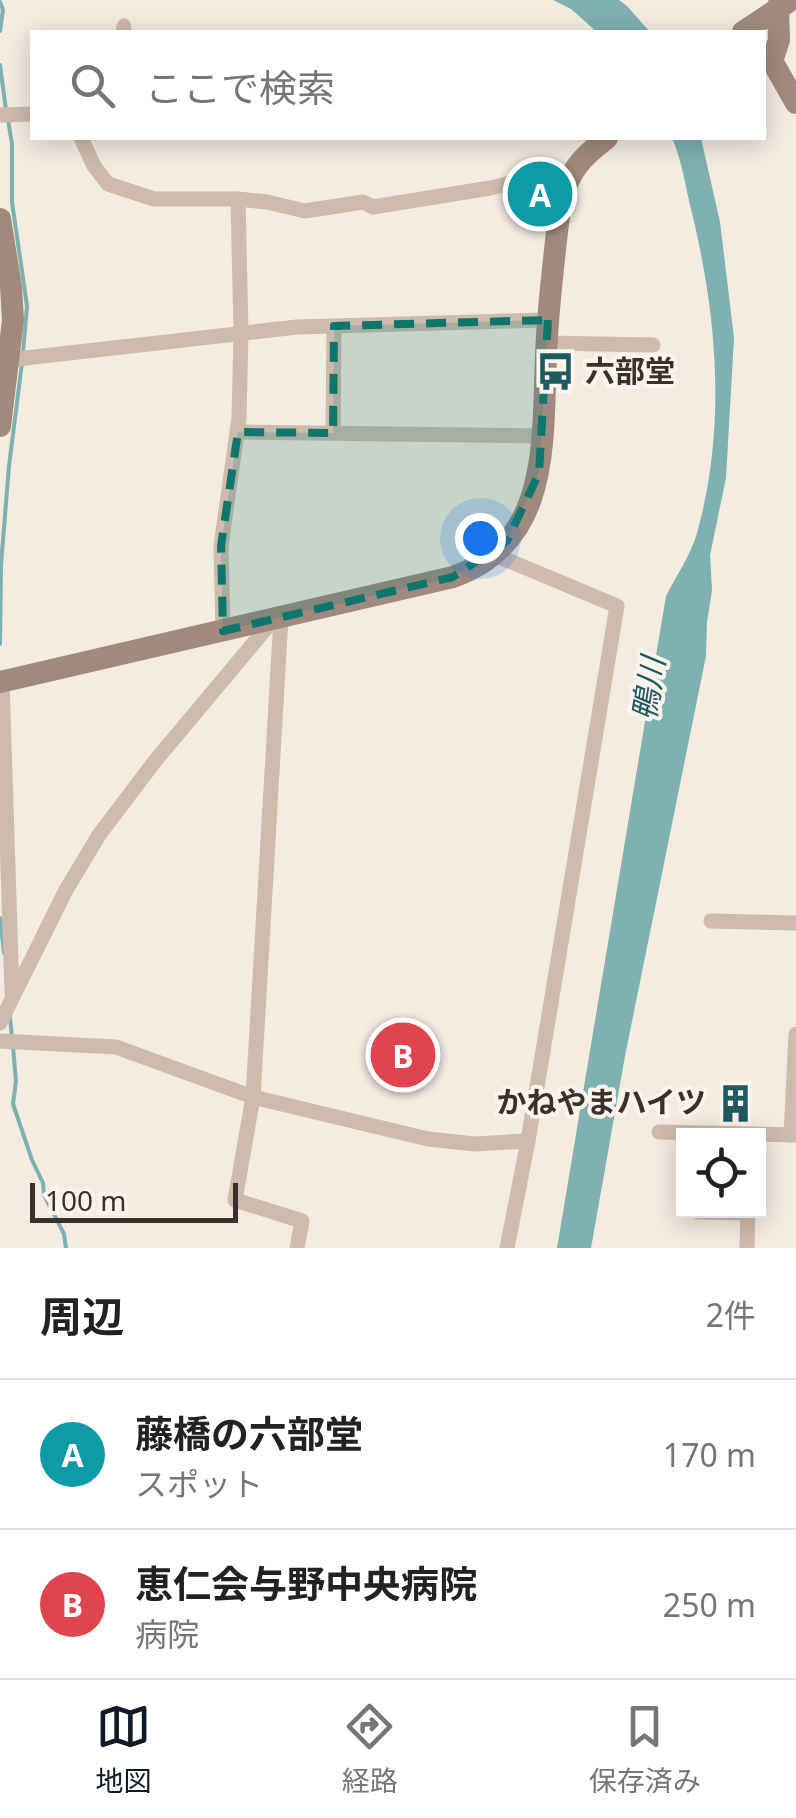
<!DOCTYPE html>
<html lang="ja">
<meta charset="utf-8">
<style>
:root{--surface:#fff;--page:#f2f2f2;--text:#222;--muted:#767676;--line:#e0e0e0;--accent:#111827}
body{margin:0;font-family:"Noto Sans","Noto Sans JP",sans-serif;background:var(--page);color:var(--text)}
.controls{position:absolute;right:30px;bottom:30px;display:grid;overflow:hidden;border-radius:0px;box-shadow:0 5px 25px #0003}
.controls button{width:90px;height:90px;display:grid;place-items:center;padding:0;border:0;border-bottom:2px solid var(--line);background:var(--surface);color:var(--text);font:50px sans-serif}
.scale{position:absolute;left:30px;bottom:25px;width:208px;box-sizing:border-box;padding-left:10px;border:5px solid #3b302b;border-top:0;font-size:28px;line-height:35px;white-space:nowrap;color:#3b302b;-webkit-text-stroke:8px #fbf5ee;paint-order:stroke}
.you{position:absolute;left:480px;top:538px;width:35px;height:35px;margin:-25px;border:8px solid #fff;border-radius:50%;background:#1a73e8;box-shadow:0 0 0 15px #1a73e833}
.badge{display:grid;place-items:center;width:65px;height:65px;border-radius:50%;background:var(--accent);color:#fff;font-size:32px;font-weight:700}
.pin{position:absolute;translate:-50% -50%;border:5px solid #fff;box-shadow:0 2px 10px #0006}
.list{margin:0;padding:0;list-style:none}
h2{display:flex;justify-content:space-between;align-items:center;height:130px;margin:0;padding:0 40px;font-size:42px}
h2 small{font-size:32px;font-weight:400;color:var(--muted)}
.list li{display:grid;grid-template-columns:65px 1fr auto;gap:30px;align-items:center;box-sizing:border-box;height:150px;padding:0 40px;border-top:2px solid var(--line)}
.list b{display:block;font-size:38px;white-space:nowrap}
.list p{margin:0;font-size:32px;white-space:nowrap;color:var(--muted)}
.list em{font-size:32px;font-style:normal;color:var(--muted)}
.icon{flex:none;width:55px;height:55px;fill:none;stroke:currentColor;stroke-width:2;stroke-linecap:round;stroke-linejoin:round}
.map{position:relative;flex:none;width:796px;height:1248px;overflow:hidden}
.search{position:absolute;background:var(--surface);box-shadow:0 5px 25px #0003;left:30px;right:30px;top:30px;height:110px;display:flex;align-items:center;gap:25px;box-sizing:border-box;padding:0 35px;border-radius:0px;color:var(--muted);font-size:38px}
.sheet{height:430px;background:var(--surface)}
nav{display:flex;justify-content:space-around;align-items:center;box-sizing:border-box;height:140px;border-top:2px solid var(--line);background:var(--surface);font-size:28px;color:var(--muted)}
nav a{display:grid;justify-items:center;gap:5px}
nav .on{color:var(--accent)}
.map>svg:first-child{display:block}
.water{fill:#7fb0b2}
.lines{fill:none;stroke-linecap:round;stroke-linejoin:round}
.stream{stroke:#7fb0b2;stroke-width:4}
.street{stroke:#cdbbac;stroke-width:15}
.secondary{stroke:#a18a7d;stroke-width:22}
.marked{fill:#0f766e;fill-opacity:0.2;stroke:#0f766e;stroke-width:8;stroke-dasharray:20 12;stroke-linejoin:round}
.labels{text-anchor:middle;stroke-width:8;stroke-linejoin:round;paint-order:stroke}
.poi-label{font-size:30px;font-weight:bold;fill:#3b302b;stroke:#fbf5ee;text-anchor:start}
.water-label{font-size:32px;font-style:italic;fill:#1f5a5e;stroke:#fbf5ee}
</style>
<div class="map">
<svg width="796" height="1248" viewBox="0 0 796 1248">
<rect width="100%" height="100%" fill="#f4ebe1"/>
<g class="water">
<path d="M553,0H619L627,6L650,32H597L571,9Z"/>
<path d="M672,138H701L720,222L734,338L726,478L710,555L712,590L707,622L706,656L625,1056L591,1248H557L666,596C676,576 691,555 697,533C727,426 717,312 690,205C685,183 681,158 672,138Z"/>
</g>
<g class="lines">
<g class="stream">
<path d="M0,2L3,10L0,31"/>
<path d="M0,65L6,110"/>
<path d="M8,120L12,144V202L27,306L23,353"/>
<path d="M0,644L1,565L9,466L22,363"/>
<path d="M0,918L4,953"/>
<path d="M10,1017L12,1038"/>
<path d="M13,1047L16,1081L13,1104L32,1160L43,1183L44,1195L64,1234L66,1248"/>
</g>
<g class="street">
<path d="M123,32L124,26"/>
<path d="M0,115L32,114"/>
<path d="M81,138L94,166L108,184L154,199H238L267,202L305,211L363,202L373,207L490,188L552,174L570,178"/>
<path d="M546,343L653,345"/>
<path d="M8,360L297,327L548,320"/>
<path d="M238,432L543,436"/>
<path d="M333,433L334,326"/>
<path d="M495,555L617,606L528,1141L507,1248"/>
<path d="M281,618L253,1097L235,1200L302,1221L297,1248"/>
<path d="M223,631L221,546L239,418L241,333L238,199"/>
<path d="M2,681L12,992"/>
<path d="M711,921L796,923"/>
<path d="M0,1023L66,890L99,835L155,761L273,620"/>
<path d="M0,1041L116,1047L253,1097L428,1139L475,1144L528,1141"/>
<path d="M659,1132L796,1135"/>
<path d="M791,1135L796,1034"/>
<path d="M698,1210V1212L748,1213"/>
<path d="M747,1248L748,1210"/>
</g>
<g class="secondary">
<path d="M778,6L779,40L772,61L796,103"/>
<path d="M743,32L788,2"/>
<path d="M0,219L11,287L13,320L0,426"/>
<path d="M0,682L453,577C551,542 542,443 546,357C547,321 551,286 555,250C558,225 559,199 571,176C579,160 593,149 607,138"/>
</g>
</g>
<path class="marked" d="M548,320L539,473L507,541L453,577L223,631L221,546L238,432L333,433L334,326Z"/>
<defs>
<symbol id="bus-bare" viewBox="-9 -9 18 18"><path d="M-5-6H5V4H4V6H2V4H-2V6H-4V4H-5ZM-3.5-4V0h7V-4ZM-3.5 1.2v1.5H-2V1.2ZM2 1.2v1.5H3.5V1.2Z" fill="#1f5a5e" stroke="#fbf5ee" stroke-width="2.5" paint-order="stroke"/></symbol>
<symbol id="building-bare" viewBox="-9 -9 18 18"><path d="M-4-6H4V6H1V3H-1V6H-4ZM-2.5-4.3h1.7v1.8h-1.7ZM.8-4.3h1.7v1.8H.8ZM-2.5-1h1.7V.8h-1.7ZM.8-1h1.7V.8H.8Z" fill="#1f5a5e" stroke="#fbf5ee" stroke-width="2.5" paint-order="stroke"/></symbol>
</defs>
<g fill-rule="evenodd">
<use href="#bus-bare" x="528" y="344" width="55" height="55"/>
<use href="#building-bare" x="708" y="1076" width="55" height="55"/>
</g>
<g class="labels">
<g class="poi-label">
<text x="585" y="382">六部堂</text>
<text x="706" y="1113" text-anchor="end">かねやまハイツ</text>
</g>
<g class="water-label">
<text transform="translate(649 689) rotate(-81)" y="11">鴨川</text>
</g>
</g>
</svg>
<div class="controls">
<button><svg class="icon" aria-label="locate" viewBox="0 0 24 24"><circle cx="12" cy="12" r="6"/><path d="M12 2v4M12 18v4M2 12h4M18 12h4"/></svg></button>
</div>
<div class="scale">100 m</div>
<div class="you"></div>
<div class="pin badge" style="left:540px;top:194px;background:#0f9aa8">A</div>
<div class="pin badge" style="left:403px;top:1055px;background:#e0444e">B</div>
<div class="search"><svg class="icon" aria-label="search" viewBox="0 0 24 24"><circle cx="10" cy="10" r="6"/><path d="M15 15l6 6"/></svg>ここで検索</div>
</div>
<section class="sheet">
<h2>周辺<small>2件</small></h2>
<ul class="list">
<li><span class="badge" style="background:#0f9aa8">A</span><div><b>藤橋の六部堂</b><p>スポット</p></div><em>170 m</em></li>
<li><span class="badge" style="background:#e0444e">B</span><div><b>恵仁会与野中央病院</b><p>病院</p></div><em>250 m</em></li>
</ul>
</section>
<nav>
<a class="on"><svg class="icon" aria-label="map" viewBox="0 0 24 24"><path d="M3 6l6-2 6 2 6-2v14l-6 2-6-2-6 2zM9 4v14M15 6v14"/></svg>地図</a>
<a><svg class="icon" aria-label="directions" viewBox="0 0 24 24"><path d="M12 3l9 9-9 9-9-9zM9 14v-3h6M13 9l2 2-2 2"/></svg>経路</a>
<a><svg class="icon" aria-label="saved" viewBox="0 0 24 24"><path d="M7 4h10v16l-5-4-5 4z"/></svg>保存済み</a>
</nav>
